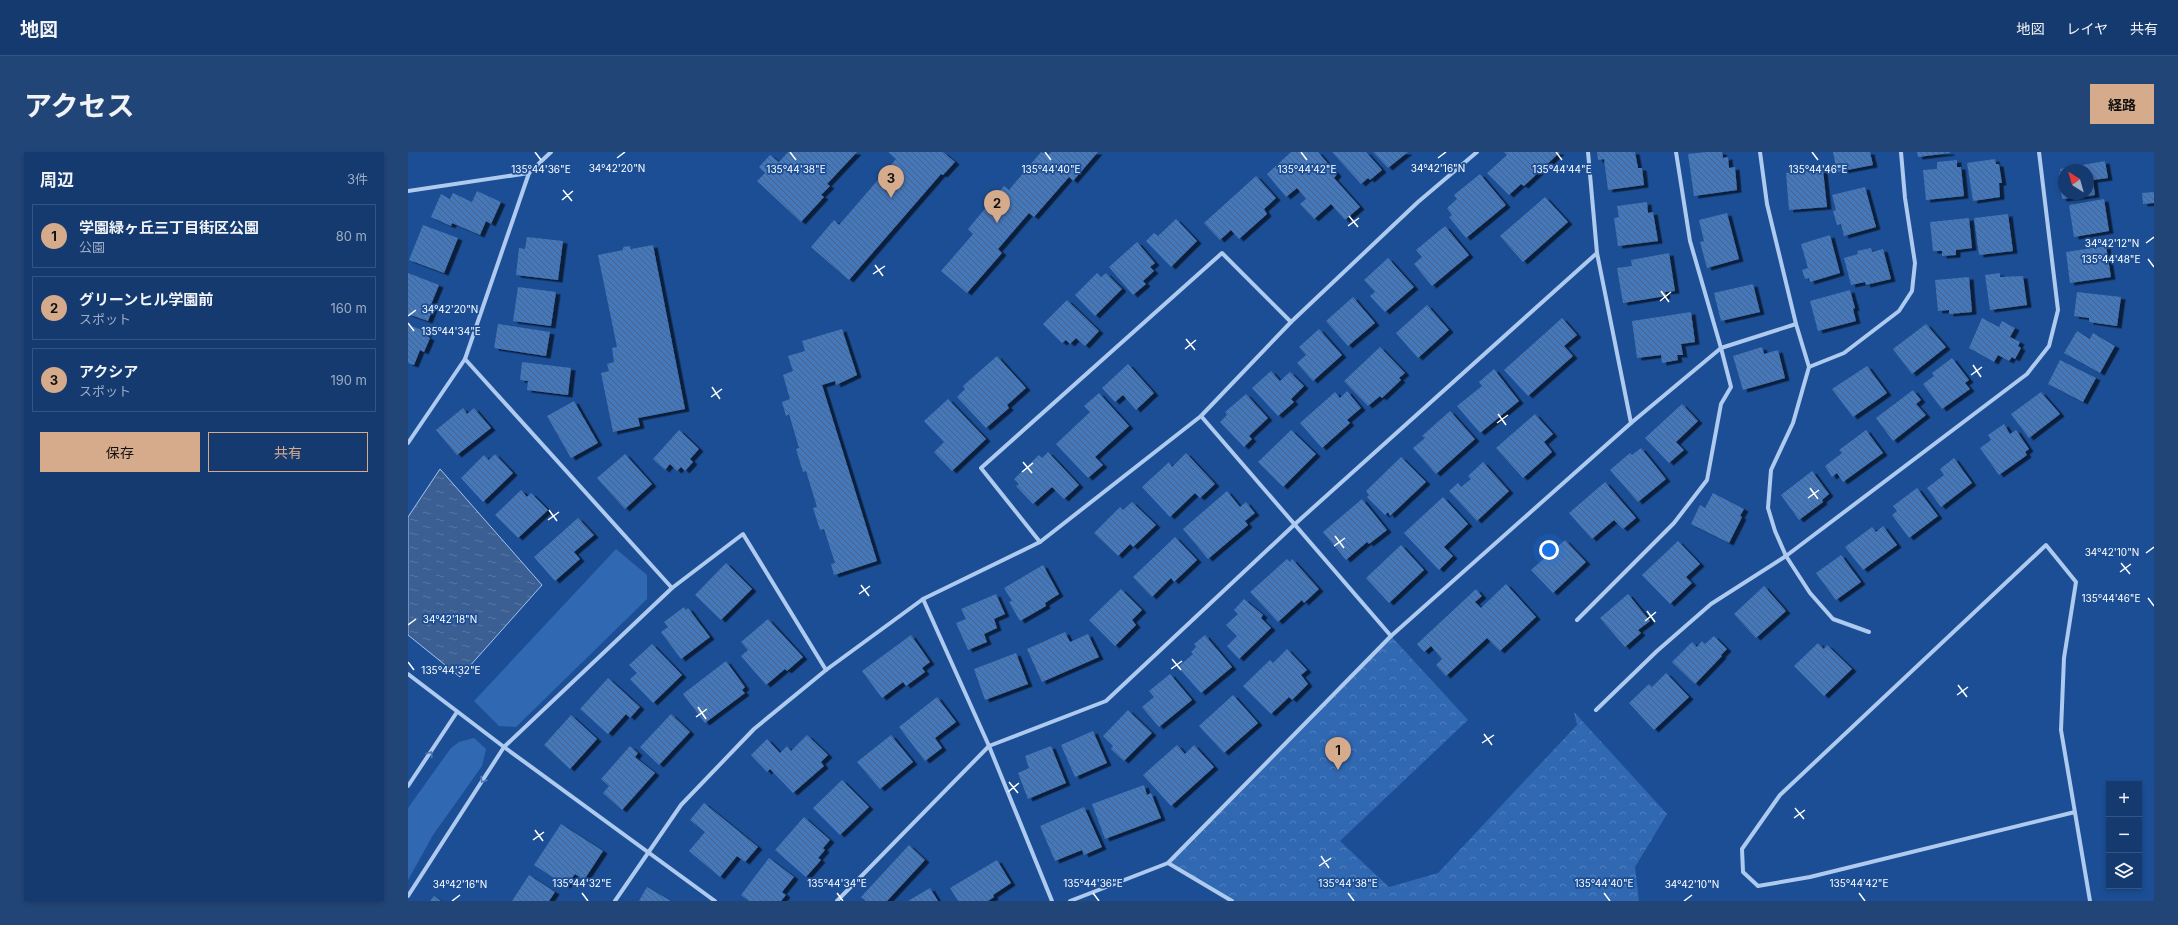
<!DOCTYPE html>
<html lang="ja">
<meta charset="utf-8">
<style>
:root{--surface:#153a70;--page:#224578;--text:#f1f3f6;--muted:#9dadc3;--line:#345483;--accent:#d6ab8b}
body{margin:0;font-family:Inter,"Noto Sans JP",sans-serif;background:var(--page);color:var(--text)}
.controls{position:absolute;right:12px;bottom:12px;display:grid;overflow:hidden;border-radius:0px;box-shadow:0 2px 6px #0003}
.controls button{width:36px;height:36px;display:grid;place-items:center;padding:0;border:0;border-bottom:1px solid var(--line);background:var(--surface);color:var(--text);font:20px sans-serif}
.compass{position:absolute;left:1650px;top:12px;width:36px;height:36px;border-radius:50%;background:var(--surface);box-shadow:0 2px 6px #0003;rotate:323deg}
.you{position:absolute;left:1141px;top:398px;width:14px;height:14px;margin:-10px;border:3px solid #fff;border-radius:50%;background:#1a73e8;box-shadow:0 0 0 6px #1a73e833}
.badge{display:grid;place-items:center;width:26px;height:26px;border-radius:50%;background:var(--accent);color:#111;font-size:13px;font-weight:700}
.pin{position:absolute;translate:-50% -33px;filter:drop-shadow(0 1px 2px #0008)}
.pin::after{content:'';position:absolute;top:21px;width:14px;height:12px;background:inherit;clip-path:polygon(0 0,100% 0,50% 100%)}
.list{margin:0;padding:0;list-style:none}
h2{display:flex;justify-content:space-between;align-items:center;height:52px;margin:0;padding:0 16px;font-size:17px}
h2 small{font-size:13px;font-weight:400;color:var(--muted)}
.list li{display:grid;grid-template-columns:26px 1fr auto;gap:12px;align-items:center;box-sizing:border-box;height:64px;margin:0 8px 8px;padding:0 8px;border:1px solid var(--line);border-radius:0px}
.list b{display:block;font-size:15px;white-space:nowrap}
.list p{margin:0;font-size:13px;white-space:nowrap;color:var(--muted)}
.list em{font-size:13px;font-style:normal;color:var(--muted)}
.actions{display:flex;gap:8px;padding:12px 16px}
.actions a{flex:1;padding:9px 0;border:1px solid var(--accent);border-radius:0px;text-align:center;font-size:14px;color:var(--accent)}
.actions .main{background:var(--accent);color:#111}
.icon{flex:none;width:22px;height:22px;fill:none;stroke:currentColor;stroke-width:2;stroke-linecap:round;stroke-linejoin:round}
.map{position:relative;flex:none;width:1746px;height:749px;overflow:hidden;border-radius:0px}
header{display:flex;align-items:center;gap:24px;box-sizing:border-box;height:56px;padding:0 20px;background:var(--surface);border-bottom:1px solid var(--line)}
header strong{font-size:19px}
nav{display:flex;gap:22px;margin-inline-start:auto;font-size:14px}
.intro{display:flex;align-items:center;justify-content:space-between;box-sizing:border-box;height:96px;padding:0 24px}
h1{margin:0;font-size:28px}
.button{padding:10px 18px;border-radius:0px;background:var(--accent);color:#111;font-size:14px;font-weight:700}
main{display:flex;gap:24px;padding:0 24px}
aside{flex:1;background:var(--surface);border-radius:0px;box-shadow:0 2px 6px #0003}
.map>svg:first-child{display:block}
.grass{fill:#3068b2}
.forest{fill:url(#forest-crowns)}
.water{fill:url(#water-ripples);stroke:#a1c5f1}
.building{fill:url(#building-back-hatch);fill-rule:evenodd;filter:url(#shadow)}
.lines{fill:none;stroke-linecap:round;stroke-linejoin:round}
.minor{stroke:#aecaef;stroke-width:4}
.oneway{stroke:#4f79b4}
.ticks{fill:none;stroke:#fff;stroke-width:1.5}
.ticks-label{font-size:10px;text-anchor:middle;fill:#fff;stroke:#1c4e95;stroke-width:3.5;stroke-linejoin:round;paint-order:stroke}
</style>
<header>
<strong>地図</strong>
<nav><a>地図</a><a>レイヤ</a><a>共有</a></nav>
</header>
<div class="intro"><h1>アクセス</h1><a class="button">経路</a></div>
<main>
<aside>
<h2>周辺<small>3件</small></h2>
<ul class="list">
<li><span class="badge">1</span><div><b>学園緑ヶ丘三丁目街区公園</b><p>公園</p></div><em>80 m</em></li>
<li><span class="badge">2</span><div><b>グリーンヒル学園前</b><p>スポット</p></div><em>160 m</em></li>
<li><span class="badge">3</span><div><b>アクシア</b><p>スポット</p></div><em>190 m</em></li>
</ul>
<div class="actions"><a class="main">保存</a><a>共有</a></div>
</aside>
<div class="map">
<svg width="1746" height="749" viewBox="0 0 1746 749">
<defs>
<pattern id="forest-crowns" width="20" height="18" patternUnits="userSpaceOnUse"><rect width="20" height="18" fill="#3068b2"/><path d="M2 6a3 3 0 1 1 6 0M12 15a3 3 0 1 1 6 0" fill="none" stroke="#4f7fbe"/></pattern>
<pattern id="water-ripples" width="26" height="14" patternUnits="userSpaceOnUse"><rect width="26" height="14" fill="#3b5f92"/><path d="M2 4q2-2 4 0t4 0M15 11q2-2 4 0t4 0" fill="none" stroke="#5877a2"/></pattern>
<pattern id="building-back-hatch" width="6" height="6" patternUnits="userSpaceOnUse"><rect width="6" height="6" fill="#47b"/><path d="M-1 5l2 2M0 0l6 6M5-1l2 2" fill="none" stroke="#486284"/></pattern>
<filter id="shadow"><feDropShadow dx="4.5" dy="2.5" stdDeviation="0" flood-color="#0009"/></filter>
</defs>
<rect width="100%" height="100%" fill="#1c4e95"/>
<g class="grass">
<path d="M208,397L239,423V447L108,575L91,574L66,549Z"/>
<path d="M66,586L78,597L74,614L25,683L0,728V656L43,596L51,590Z"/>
</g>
<path class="forest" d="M983,484L1060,568L932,689L981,735L1030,721L1169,573L1166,560L1259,662L1227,715L1231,749H824L760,711Z"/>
<path class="water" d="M32,317L134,433L52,525L0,483V365Z"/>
<g class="building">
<path d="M380,0H449L419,32L422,34L413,43L416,45L393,70L349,29L357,21L351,15L362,3L371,10Z"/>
<path d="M480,0H535L547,10L535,23L533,22L441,128L403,95L426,68L431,73L488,7Z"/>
<path d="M633,0L640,3L643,0H690L665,29L661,25L626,65L621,61L590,97L594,101L559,141L533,119L565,82L560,77L596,34L601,38Z"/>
<path d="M883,0H910L929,22L926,26L952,55L937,68L923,52L906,67L892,52L898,47L889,36L878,45L859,22Z"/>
<path d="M924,0H958L974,18L962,28L960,26L953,32Z"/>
<path d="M965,0H1000L980,16Z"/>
<path d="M1096,0H1152L1116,34L1113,32L1101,43L1079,21L1099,3Z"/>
<path d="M1189,0H1227L1230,16H1234L1236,33L1200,38L1196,7L1190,8Z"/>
<path d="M1298,0H1314L1315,6L1320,5L1321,16L1327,15L1329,38L1286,44L1280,2Z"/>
<path d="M1425,0H1462L1465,13L1429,20Z"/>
<path d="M1509,0H1542V1L1510,5Z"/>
<path d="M1587,7L1588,12H1591L1594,31H1591L1592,45L1565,49L1559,11Z"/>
<path d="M1549,8V15H1553L1556,44L1518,48L1515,18L1529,17V10Z"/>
<path d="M1697,9L1700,26L1685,28L1687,43L1654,47L1651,21H1653L1652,17ZM1656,18H1680V42H1656Z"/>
<path d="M1415,18L1419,55L1381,58L1378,21Z"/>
<path d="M1072,22L1098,53L1058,86L1041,65L1044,63L1039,56L1049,47L1046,43Z"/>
<path d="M848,24L868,46L856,57L859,62L831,87L823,78L812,88L796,71Z"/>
<path d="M1457,35L1468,75L1436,84L1433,72L1429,73L1425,59L1428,58L1424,43Z"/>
<path d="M69,39L93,50L83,72L78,69L72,83L44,71L43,74L23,65L33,42L42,47L45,41L64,50Z"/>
<path d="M1746,40V51L1735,52L1734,41Z"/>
<path d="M1137,45L1160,70L1115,110L1092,84Z"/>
<path d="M1696,47L1701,79L1666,85L1661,53Z"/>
<path d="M1239,50L1240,61L1245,60L1250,89L1210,94L1206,66L1211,65L1209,54Z"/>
<path d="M1319,61L1331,107L1299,116L1292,90L1296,89L1291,68Z"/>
<path d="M1600,62L1605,99L1571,103L1566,66Z"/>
<path d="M1561,66L1564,96L1548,98V103L1534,104V99H1525L1522,70Z"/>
<path d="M768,67L789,89L763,115L738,89L746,81L750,84Z"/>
<path d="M15,73L50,86L36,121L1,108Z"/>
<path d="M1037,74L1061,103L1024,134L1006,112L1014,105L1008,98Z"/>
<path d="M1422,83L1432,121L1402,130L1401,126L1397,127L1394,118L1400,116L1393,92Z"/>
<path d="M119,85L155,89L150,128L108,123L111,96L117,97Z"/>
<path d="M729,90L747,111L742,115L746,119L735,129L738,132L725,143L701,115Z"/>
<path d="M245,93L277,257L230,266L232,274L205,280L193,221L201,219L199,212L206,210L204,196L209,195L190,103L215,98V95L222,94L223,97Z"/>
<path d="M1698,94L1703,125L1662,131L1658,100Z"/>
<path d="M1463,96L1464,100L1475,97L1483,127L1458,133L1457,130L1443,133L1436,106L1450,102L1449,99Z"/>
<path d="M1261,101L1267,139L1257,140L1258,144L1215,151L1209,116L1224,114L1223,108Z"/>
<path d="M980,106L1006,135L977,160L962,144L967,140L956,128Z"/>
<path d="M0,121L31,133L22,155L25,156L20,169L0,162Z"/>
<path d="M689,121L693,125L698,121L714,137L687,164L667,143Z"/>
<path d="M1592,121V125L1615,124L1619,153L1582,158L1577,123Z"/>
<path d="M1561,125L1564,160L1541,162V158L1530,159L1527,128Z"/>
<path d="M1345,132L1352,160L1313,169L1306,141Z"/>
<path d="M110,135L148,140L143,174L105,169Z"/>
<path d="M1442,138L1447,156L1445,157L1448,169L1410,179L1402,149Z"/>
<path d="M1669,140L1713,145L1709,174L1681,170V166L1666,164Z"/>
<path d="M945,145L967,171L940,194L918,169Z"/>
<path d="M659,148L691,179L677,194L668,186L662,192L658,188L654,191L635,172Z"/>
<path d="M1019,153L1041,178L1010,206L988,181Z"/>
<path d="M1283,160L1287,190L1273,192L1275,203H1269L1270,208L1254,211L1253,203L1229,206L1224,169Z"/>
<path d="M1154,166L1169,183L1156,194L1165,204L1120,244L1096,218Z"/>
<path d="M1574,166L1591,175L1594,169L1607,176L1602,185L1612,190L1610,194L1613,196L1607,207L1604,205L1601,209L1590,203L1586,210L1561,196Z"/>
<path d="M90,172L142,180L138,204L86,196Z"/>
<path d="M1518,172L1538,195L1504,222L1485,197Z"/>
<path d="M0,173L20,180L18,184L22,186L16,200L12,198L6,213L0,211Z"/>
<path d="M434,177L449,223L428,233L427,229L414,233L469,409L426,423L423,412L427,411L416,377L412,378L405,356L409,355L398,319L395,320L388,297L391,296L381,262L378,264L374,250L382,247L375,223L385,219L380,204L397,199L394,189Z"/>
<path d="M911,177L934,203L905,229L889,211L898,203L891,195Z"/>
<path d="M1669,179L1682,187L1685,181L1707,194L1692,221L1656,201Z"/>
<path d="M972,195L997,221L991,226L993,228L974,246L972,244L960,254L936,229Z"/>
<path d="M1354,195L1356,202L1370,198L1377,226L1335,238L1325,204Z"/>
<path d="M589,204L618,236L599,253L601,256L578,276L549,245L557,237L555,234Z"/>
<path d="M1544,206L1561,228L1557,231L1562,237L1534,257L1515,232L1526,224L1524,221Z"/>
<path d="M1652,208L1688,226L1675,250L1640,232Z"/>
<path d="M114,210L163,216L160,243L119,238L120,229L112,228Z"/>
<path d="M720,212L746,241L728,258L715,243L707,250L694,236Z"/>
<path d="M1459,214L1479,241L1445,265L1424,237Z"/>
<path d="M1086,217L1111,249L1072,281L1049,254L1074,234L1071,230Z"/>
<path d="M863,219L872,229L882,220L896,234L883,247L886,250L870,264L844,236Z"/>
<path d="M1505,238L1513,248L1508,252L1518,263L1485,289L1468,266Z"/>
<path d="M939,239L953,256L939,268L942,271L914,296L892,271L927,240L932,246Z"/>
<path d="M1633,240L1652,262L1621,286L1603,262Z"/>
<path d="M691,241L721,274L687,305L695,313L680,326L648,292L682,260L676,254Z"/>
<path d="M838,242L860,266L841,284L844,287L836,295L812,270L819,263L817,260Z"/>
<path d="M540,247L578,287L544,319L526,300L536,290L516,269Z"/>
<path d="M166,249L190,291L163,306L139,264Z"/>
<path d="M1274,252L1290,269L1268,290L1276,298L1261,311L1237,286Z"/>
<path d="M55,256L59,262L66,256L83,276L49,303L28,278Z"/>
<path d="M1042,259L1067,287L1028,322L1005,296L1017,286L1014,284Z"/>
<path d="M1127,262L1145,282L1136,290L1144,300L1115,326L1088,296Z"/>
<path d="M1596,272L1602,282L1608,278L1621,297L1617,300L1619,303L1591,323L1572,296L1583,288L1580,283Z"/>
<path d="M271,278L291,297L282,307L285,310L277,319L273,315L269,319L262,312L257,318L245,307Z"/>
<path d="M883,278L908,302L875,335L850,310Z"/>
<path d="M1458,278L1475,301L1435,330L1429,321L1424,325L1417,314L1434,301L1431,298Z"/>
<path d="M1233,296L1258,327L1230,350L1202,318L1222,301L1224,303Z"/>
<path d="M640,300L671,333L656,347L644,335L625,352L608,334L611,332L606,327L631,303L634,306Z"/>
<path d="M778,301L807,332L792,346L787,341L762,365L734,335L761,310L764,315Z"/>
<path d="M87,302L105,321L75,350L53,326L76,303L81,308Z"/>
<path d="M217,302L244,332L217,357L189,326Z"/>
<path d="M993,305L1018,330L982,364L980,360L977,363L959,345L961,343L958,339Z"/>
<path d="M1546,306L1564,331L1533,355L1519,336L1536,323L1532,317Z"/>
<path d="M1075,310L1101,339L1069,369L1041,339L1050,331L1053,335L1063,327L1060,324Z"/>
<path d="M1404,319L1421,342L1414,348L1415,350L1391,368L1373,343Z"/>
<path d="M1197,330L1228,366L1215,377L1206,368L1184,387L1161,361Z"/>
<path d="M1509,336L1530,364L1501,386L1484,363L1489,359L1485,354Z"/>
<path d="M113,338L119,345L123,341L140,358L110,386L87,363Z"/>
<path d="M819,339L832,355L838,350L847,361L837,369L840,373L800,407L775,377Z"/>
<path d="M1305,341L1336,357L1332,364L1334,365L1321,391L1283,372L1292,353L1297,356Z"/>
<path d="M1035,345L1060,372L1036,395L1045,404L1031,418L996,381Z"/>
<path d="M954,347L979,378L961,392L959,390L938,408L915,380Z"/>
<path d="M724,350L748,373L725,395L722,392L710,404L686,381L712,355L715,358Z"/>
<path d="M170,366L186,383L166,400L172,407L147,429L126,405Z"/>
<path d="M1475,374L1489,393L1455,418L1437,395L1464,375L1468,380Z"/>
<path d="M767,385L789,408L766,430L763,426L744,445L725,425Z"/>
<path d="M1157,388L1178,410L1145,441L1123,418Z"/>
<path d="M1270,389L1292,412L1278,425L1284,431L1262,452L1234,423Z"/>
<path d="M993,393L1016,418L981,451L958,426Z"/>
<path d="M1433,403L1453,430L1428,448L1408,421Z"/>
<path d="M879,407L882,410L884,407L911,437L896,451L894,448L870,470L842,440Z"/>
<path d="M318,411L344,437L313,468L287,443Z"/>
<path d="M635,413L651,442L637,451L638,454L612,469L601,450L604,449L596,436Z"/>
<path d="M1098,432L1128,465L1092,499L1079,486L1038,524L1028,513L1034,507L1023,494L1016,500L1009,492L1068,437L1074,444L1067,450L1073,456Z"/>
<path d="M1356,434L1378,459L1348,486L1326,462Z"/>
<path d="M713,437L734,458L724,468L728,473L707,494L681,468Z"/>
<path d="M588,442L597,462L586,467L589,476L576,482L579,490L560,498L548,471L558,467L553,457Z"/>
<path d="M1220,442L1242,469L1230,478L1233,481L1217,495L1192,466Z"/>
<path d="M836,447L855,463L853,466L863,476L831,507L819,494L829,484L818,473L830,462L826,458Z"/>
<path d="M276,455L278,458L280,456L302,485L273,507L253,480L260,475L256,470Z"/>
<path d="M360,467L395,505L379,519L377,517L358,533L333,504L340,498L333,490Z"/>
<path d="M657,480L662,490L680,482L691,505L634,530L619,497Z"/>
<path d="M503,483L522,510L514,516L517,520L498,534L495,530L474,546L454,519Z"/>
<path d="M797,483L824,515L793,541L770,515L785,502L783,500L788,495L786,492Z"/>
<path d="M1306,484L1319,497L1313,503L1314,504L1287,532L1264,510L1284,490L1289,495L1294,489L1297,492Z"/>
<path d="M1410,491L1416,497L1419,493L1444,517L1416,544L1386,514Z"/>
<path d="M244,492L274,523L245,551L222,527L229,521L221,513Z"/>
<path d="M879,497L899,518L893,523L900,532L884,548L881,545L863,562L835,534L862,508L865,511Z"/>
<path d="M608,501L620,532L577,548L566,517Z"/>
<path d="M318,509L337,535L334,538L337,541L297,571L275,542Z"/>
<path d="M1258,521L1281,545L1246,578L1221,551L1241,532L1244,535Z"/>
<path d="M762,522L784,548L751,575L734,555L746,545L741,539Z"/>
<path d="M200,526L232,555L222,566L218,562L200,582L172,557Z"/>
<path d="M825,543L850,571L816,601L791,574Z"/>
<path d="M529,545L548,570L527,586L534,596L517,609L491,575Z"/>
<path d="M720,558L744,581L716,609L703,597L705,594L695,584Z"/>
<path d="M263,562L282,580L251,613L232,595Z"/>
<path d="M163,563L189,587L162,617L136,593Z"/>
<path d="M685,579L699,611L667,625L653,593Z"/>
<path d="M399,583L420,603L413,610L416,614L385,641L362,617L359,620L343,603L359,587L372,601L379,594L383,599Z"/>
<path d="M483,583L505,610L472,637L449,610Z"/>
<path d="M769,593L777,602L786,593L806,615L763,654L735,623Z"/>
<path d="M222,594L230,601L227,605L247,621L214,658L195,641L201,634L193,627Z"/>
<path d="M643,594L658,631L620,647L610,621L621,616L617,604Z"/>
<path d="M434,628L461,655L432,683L405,656Z"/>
<path d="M736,633L739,643L743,641L753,666L697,687L684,652Z"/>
<path d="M296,651L350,695L337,710L329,704L312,725L281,699L297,680L282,668Z"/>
<path d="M676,655L694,695L676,703L674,698L647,709L632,674Z"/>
<path d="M396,665L422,688L415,696L417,698L410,706L413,708L398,725L367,698Z"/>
<path d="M153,672L195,699L176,728L167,722L158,734L126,713Z"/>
<path d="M501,693L517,708L479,749H458L453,745Z"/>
<path d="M361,706L386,725L374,740L378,743L373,749H341L333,743Z"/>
<path d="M589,708L603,731L585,743L586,745L580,749H550L542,736Z"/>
<path d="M121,723L147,740L141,749H104Z"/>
<path d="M239,735L263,749H231Z"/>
<path d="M522,736L530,749H500Z"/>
<path d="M26,744L33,749H22Z"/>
</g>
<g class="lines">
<g class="minor">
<path d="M1352,0L1359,52L1388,172L1401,215L1385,271L1363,318L1360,356L1367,379L1378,404L1402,441L1425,467L1461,480"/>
<path d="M0,39L121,21"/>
<path d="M57,207L264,436"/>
<path d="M1401,215L1436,201L1491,159L1504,139L1507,111L1497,46L1493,0"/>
<path d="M793,264L983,484"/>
<path d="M1223,271L1313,196L1282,89L1268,0"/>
<path d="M0,291L57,207L121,21L143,0"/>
<path d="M632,390L573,316L814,101L883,170"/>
<path d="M515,447L581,594L644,749"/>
<path d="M1169,468L1266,371L1299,328L1313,252L1323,235L1313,196L1388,172"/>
<path d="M0,522L96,595L307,749"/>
<path d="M1188,558L1249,499L1303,452L1378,404L1619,222L1641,194L1650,158L1631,0"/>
<path d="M0,634L49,560"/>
<path d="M1667,660L1402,725L1350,734L1335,720L1334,697L1372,643L1638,393L1668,430L1656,506L1653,578L1682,749"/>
<path d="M760,711L824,749"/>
<path d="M0,744L96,595L264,436L335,382L418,518"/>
<path d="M207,749L273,653L346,577L418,518L515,447L632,390L793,264L883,170L1010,50L1069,0"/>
<path d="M429,749L581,594L698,549L887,372L1189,101"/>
<path d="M662,749L760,711L983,484L1223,271L1189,101L1180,0"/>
</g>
</g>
<defs><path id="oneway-chevron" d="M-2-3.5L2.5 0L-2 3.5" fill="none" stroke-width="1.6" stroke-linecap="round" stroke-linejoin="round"/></defs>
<g class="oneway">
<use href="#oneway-chevron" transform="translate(22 602) rotate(-56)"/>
<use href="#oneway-chevron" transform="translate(75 628) rotate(123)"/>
</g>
<path class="ticks" d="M127,0L133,8M382,0L388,8M637,0L643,8M893,0L899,8M1148,0L1154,8M1404,0L1410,8M209,6L217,0M1030,6L1038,0M155,38L164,49M154,48L165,39M941,64L950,75M940,74L951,66M1738,91L1746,85M1740,107L1746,115M467,113L475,124M465,122L477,114M1253,139L1261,150M1252,149L1263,140M0,164L8,158M0,171L6,179M778,187L787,198M777,197L788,188M1565,213L1573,225M1563,223L1574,215M304,235L312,247M303,245L314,237M1090,262L1098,273M1089,271L1100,263M615,310L624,321M614,320L625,311M1402,336L1410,347M1400,346L1411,338M141,358L149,369M140,368L151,360M927,384L936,396M926,394L937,386M1738,401L1746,395M1713,411L1722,422M1712,420L1723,412M453,433L461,444M451,442L462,434M1740,446L1746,454M1239,459L1247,470M1237,469L1248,460M0,473L8,467M764,507L773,518M0,510L6,518M763,517L774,509M1550,533L1559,545M1549,543L1560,535M290,555L298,567M288,565L299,557M1076,582L1084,593M1074,591L1086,583M601,630L610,641M600,640L611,631M1387,656L1396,667M1386,666L1397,658M127,678L135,689M125,688L136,680M913,704L921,716M911,714L923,706M174,741L180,749M429,741L435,749M685,741L691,749M940,741L946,749M1196,741L1202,749M1451,741L1457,749M44,749L52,743M1276,749L1284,743"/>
<g class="ticks-label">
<text x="209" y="20">34°42'20"N</text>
<text x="1030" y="20">34°42'16"N</text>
<text x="133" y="21">135°44'36"E</text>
<text x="388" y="21">135°44'38"E</text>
<text x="643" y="21">135°44'40"E</text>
<text x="899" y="21">135°44'42"E</text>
<text x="1154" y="21">135°44'44"E</text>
<text x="1410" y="21">135°44'46"E</text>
<text x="1704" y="95">34°42'12"N</text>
<text x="1703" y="111">135°44'48"E</text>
<text x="42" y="161">34°42'20"N</text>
<text x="43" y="183">135°44'34"E</text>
<text x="1704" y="404">34°42'10"N</text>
<text x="1703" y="450">135°44'46"E</text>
<text x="42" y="471">34°42'18"N</text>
<text x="43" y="522">135°44'32"E</text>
<text x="174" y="735">135°44'32"E</text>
<text x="429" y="735">135°44'34"E</text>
<text x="685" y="735">135°44'36"E</text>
<text x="940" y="735">135°44'38"E</text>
<text x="1196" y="735">135°44'40"E</text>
<text x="1451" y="735">135°44'42"E</text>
<text x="52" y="736">34°42'16"N</text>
<text x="1284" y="736">34°42'10"N</text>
</g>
</svg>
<div class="controls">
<button>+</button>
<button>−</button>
<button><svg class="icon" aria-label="layers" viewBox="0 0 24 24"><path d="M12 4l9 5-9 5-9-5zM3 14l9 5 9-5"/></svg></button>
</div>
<svg class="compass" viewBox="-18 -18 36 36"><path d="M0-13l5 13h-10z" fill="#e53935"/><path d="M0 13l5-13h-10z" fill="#9dadc3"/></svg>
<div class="you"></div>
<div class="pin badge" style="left:930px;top:618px">1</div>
<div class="pin badge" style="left:589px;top:71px">2</div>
<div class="pin badge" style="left:483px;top:46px">3</div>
</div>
</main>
